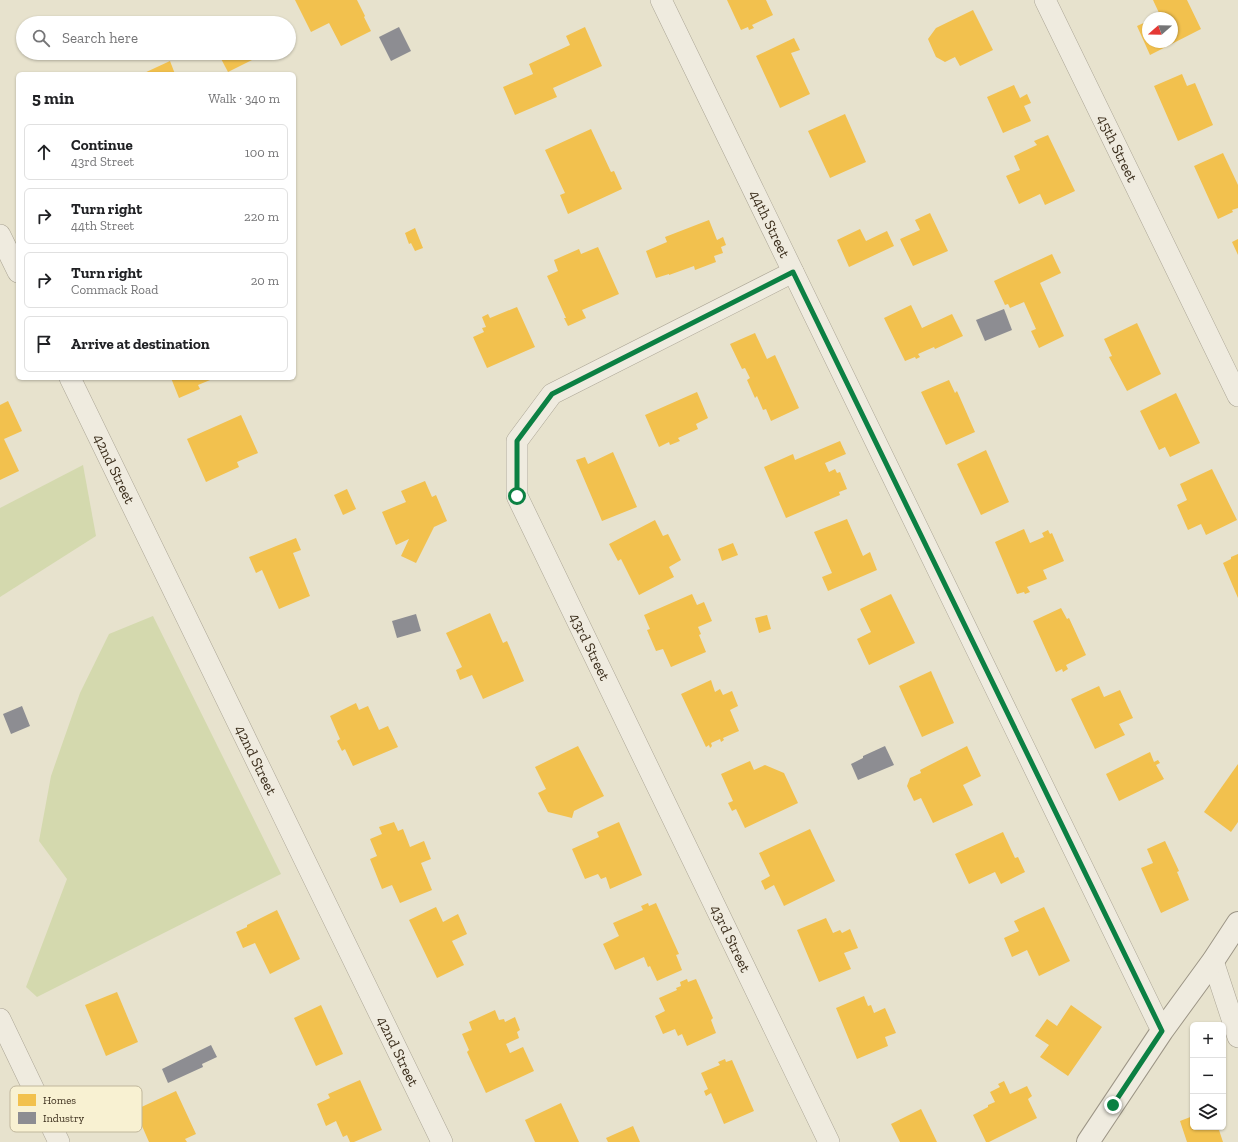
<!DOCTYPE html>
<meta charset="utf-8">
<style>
:root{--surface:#fff;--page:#f6f6f6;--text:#202124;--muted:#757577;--line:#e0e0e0}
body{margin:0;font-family:"Zilla Slab",serif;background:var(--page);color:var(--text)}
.controls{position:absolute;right:12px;bottom:12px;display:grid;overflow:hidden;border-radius:6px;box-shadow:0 1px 3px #0004}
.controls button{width:36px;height:36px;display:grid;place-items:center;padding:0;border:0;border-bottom:1px solid var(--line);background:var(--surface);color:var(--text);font:20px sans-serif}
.compass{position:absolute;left:1142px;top:12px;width:36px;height:36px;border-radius:50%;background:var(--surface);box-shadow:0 1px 3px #0004;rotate:250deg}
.stop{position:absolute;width:12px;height:12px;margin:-9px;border:3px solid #0b8043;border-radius:50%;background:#fff}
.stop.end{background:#0b8043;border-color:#fff;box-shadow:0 1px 4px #0008}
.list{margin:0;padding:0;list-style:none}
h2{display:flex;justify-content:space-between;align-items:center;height:52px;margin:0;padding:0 16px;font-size:17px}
h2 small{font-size:13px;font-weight:400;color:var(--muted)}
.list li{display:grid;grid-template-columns:26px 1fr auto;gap:12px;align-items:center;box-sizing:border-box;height:56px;margin:0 8px 8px;padding:0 8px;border:1px solid var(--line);border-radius:6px}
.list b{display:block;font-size:15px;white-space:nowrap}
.list p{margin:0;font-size:13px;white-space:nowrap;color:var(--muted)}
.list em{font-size:13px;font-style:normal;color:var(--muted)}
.icon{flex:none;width:22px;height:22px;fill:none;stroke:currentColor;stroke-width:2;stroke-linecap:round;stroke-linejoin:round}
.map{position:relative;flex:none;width:1238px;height:1142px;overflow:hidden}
.search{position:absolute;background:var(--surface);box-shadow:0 1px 3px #0004;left:16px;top:16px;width:280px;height:44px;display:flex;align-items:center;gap:10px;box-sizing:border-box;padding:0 14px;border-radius:22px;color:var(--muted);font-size:15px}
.panel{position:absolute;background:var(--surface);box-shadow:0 1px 3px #0004;left:16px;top:72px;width:280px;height:308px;border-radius:6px}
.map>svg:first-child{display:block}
.green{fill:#d4d9ae}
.homes{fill:#f2c14e}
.industry{fill:#8d8d92}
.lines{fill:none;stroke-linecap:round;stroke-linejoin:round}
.street-casing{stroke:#aca696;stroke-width:22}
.secondary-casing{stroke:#9c9586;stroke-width:24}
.street{stroke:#efebdf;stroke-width:21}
.secondary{stroke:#efebdf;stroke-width:22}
.route{stroke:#0b8043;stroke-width:5}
.labels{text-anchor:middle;stroke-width:4;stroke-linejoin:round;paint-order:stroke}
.street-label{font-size:15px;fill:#3c2f1d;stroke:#f8f1d2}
.key{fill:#f8f1d2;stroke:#c0b79c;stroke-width:1}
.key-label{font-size:11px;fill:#3c2f1d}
</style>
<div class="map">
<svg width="1238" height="1142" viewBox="0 0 1238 1142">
<rect width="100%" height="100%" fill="#e7e2cd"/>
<g class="green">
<path d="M83,465L96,536L0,597V508Z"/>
<path d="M153,616L281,874L37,997L26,987L67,879L39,841L51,776L80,693L109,634Z"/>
</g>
<g class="homes">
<path d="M295,0H357L365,16L364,17L371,31L341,46L329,23L311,32Z"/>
<path d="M727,0H766L773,15L752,25L754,28L749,30L748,27L741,30Z"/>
<path d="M1153,0H1187L1201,29L1150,55L1137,26L1148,21V42H1172V18H1154L1160,15Z"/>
<path d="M973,10L993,50L960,66L955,57L945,62L936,57L928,39L936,28Z"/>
<path d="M257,18L259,23H246Z"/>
<path d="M585,27L602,66L553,88L557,97L515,115L503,87L533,74L529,64L570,45L566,36Z"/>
<path d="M794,38L800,50L791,53L810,94L780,108L756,56Z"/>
<path d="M218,53H266L228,72Z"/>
<path d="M170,61L175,74H142Z"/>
<path d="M1182,74L1187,86L1195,83L1213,125L1178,141L1154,86Z"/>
<path d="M1014,85L1020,98L1027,94L1031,103L1024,106L1031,121L1003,133L987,97Z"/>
<path d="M845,114L866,162L830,178L808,131Z"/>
<path d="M591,129L611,172L614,171L622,189L568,214L560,195L565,193L545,150Z"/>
<path d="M1048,135L1075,191L1045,205L1040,194L1019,204L1006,176L1020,170L1014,156L1037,145L1034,141Z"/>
<path d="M1223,153L1238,185V208L1232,210L1233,212L1218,219L1194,166Z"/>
<path d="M930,213L948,251L913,266L900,239L920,230L915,220Z"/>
<path d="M709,220L717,240L723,237L726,245L721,247L723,253L714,256L716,262L695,270L694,266L669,275V274L656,278L646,251L667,242L665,237Z"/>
<path d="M415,228L423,248L415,251L411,243L409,244L405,233Z"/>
<path d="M860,229L866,241L887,231L894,246L849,267L837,240Z"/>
<path d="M1238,239V255L1232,242Z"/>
<path d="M598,247L619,294L582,310L586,318L568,326L564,318H566L547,276L558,271L554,260L579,249L581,254Z"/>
<path d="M1052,254L1061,273L1040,283L1064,336L1039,348L1031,331L1036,329L1024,302L1010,308L1008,304L1005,305L994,281Z"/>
<path d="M911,305L922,328L952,314L963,336L935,349L934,347L918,354L920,357L916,359L915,357L905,361L884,318Z"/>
<path d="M517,307L535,347L487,368L473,337L484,332L482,328L486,327L482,317L488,314L490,318Z"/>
<path d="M1137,323L1161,374L1127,391L1109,357L1112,356L1104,339Z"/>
<path d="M755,333L767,359L775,355L799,408L771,421L766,409L763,410L757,396L755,398L747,380L750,378L745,368L742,369L730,344Z"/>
<path d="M171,378H215L198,385L200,389L179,398Z"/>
<path d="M949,380L955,393L957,391L975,432L946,445L921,392Z"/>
<path d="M697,392L708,418L696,424L698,429L678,438L680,441L670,445L669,442L659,447L645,415Z"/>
<path d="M1176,393L1200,443L1170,457L1165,447L1159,450L1140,411Z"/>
<path d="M8,401L22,431L4,439L19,471L0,480V405Z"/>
<path d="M241,415L258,453L237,462L239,467L206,482L187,439Z"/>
<path d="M840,441L846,454L825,463L829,472L835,469L837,473L840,472L847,489L839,492L840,495L786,518L764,467L793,454L795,460Z"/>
<path d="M986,450L1009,502L981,515L957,464Z"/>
<path d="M613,452L637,507L602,521L576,460L585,457L588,464Z"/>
<path d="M1212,469L1237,520L1206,535L1201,524L1188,530L1177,505L1187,500L1180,484Z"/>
<path d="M425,481L432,497L436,495L447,521L434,527L416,563L401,556L409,539L396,545L382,512L406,502L401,491Z"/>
<path d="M347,489L356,509L343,515L334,495Z"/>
<path d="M847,519L863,556L870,552L877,570L828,591L822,577L832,573L814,532Z"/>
<path d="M655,520L663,536L668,534L681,560L669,567L674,577L639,595L621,559L618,561L609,544Z"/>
<path d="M1024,529L1030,543L1044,537L1042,533L1048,530L1050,534L1052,533L1064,561L1043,570L1047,579L1027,587L1030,592L1025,594L1024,592L1017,594L995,542Z"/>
<path d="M296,538L301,550L293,553L310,596L279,609L262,570L256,573L249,557Z"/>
<path d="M733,543L738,555L722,561L718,549Z"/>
<path d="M1238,554V598L1223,563L1231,559V557Z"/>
<path d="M692,594L697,605L704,602L712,621L698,627L701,634L699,635L706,652L671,667L663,649L656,651L647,630L650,629L644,615Z"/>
<path d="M891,594L915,643L869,665L857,639L871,632L860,609Z"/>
<path d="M1061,608L1067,619L1069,618L1086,655L1066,665L1068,669L1063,672L1062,669L1056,672L1033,621Z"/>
<path d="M490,613L503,643L507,641L524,681L483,699L472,675L460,680L456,670L462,667L446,633Z"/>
<path d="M767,615L771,629L759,633L755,618Z"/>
<path d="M931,671L954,723L922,737L899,686Z"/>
<path d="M711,680L715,692L720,689L723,695L732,691L738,706L730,710L739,731L723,738L724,740L721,742L720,739L711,743L712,746L710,748L709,745L706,747L681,694Z"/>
<path d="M1099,686L1104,697L1120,690L1133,718L1119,724L1125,735L1095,749L1071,699Z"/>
<path d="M356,703L359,710L368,706L379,730L388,726L398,747L353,766L345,749L342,751L337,741L340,739L330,716Z"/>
<path d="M578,746L604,796L574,811L572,818L548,812L538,793L546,789L535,767Z"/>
<path d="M967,746L981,776L963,785L973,805L933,823L921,798L914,801L907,786L910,778L921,773L920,770Z"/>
<path d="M1150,752L1154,762L1158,760L1160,763L1156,765L1164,779L1119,801L1106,774Z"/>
<path d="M750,761L754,770L765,765L784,773L798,803L745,828L736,809L732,811L728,803L733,801L721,774Z"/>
<path d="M1238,764V822L1231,832L1204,812Z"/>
<path d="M394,822L398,831L403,829L410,847L424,841L431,859L421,863L432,890L400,903L392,885L382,889L370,859L377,856L370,839L382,834L379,827Z"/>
<path d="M619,822L642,875L610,889L606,877L601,879L598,874L585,879L572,849L599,837L597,832Z"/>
<path d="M810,829L835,881L784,906L774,885L765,890L761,881L770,876L759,853Z"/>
<path d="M1003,832L1015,858L1018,857L1025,872L1001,884L995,872L969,884L955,854Z"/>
<path d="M1165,841L1179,871L1177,872L1189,900L1161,913L1141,868L1153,863L1147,849Z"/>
<path d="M648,903L649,906L656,903L679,954L676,955L682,970L657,981L650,966L648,967L644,957L615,970L603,944L619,936L613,923L643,910L641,906Z"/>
<path d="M436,907L443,922L458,914L467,934L452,941L464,965L437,978L409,920Z"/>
<path d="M1044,907L1070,961L1039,976L1027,950L1012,957L1004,938L1019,931L1014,921Z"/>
<path d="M277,910L300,959L270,974L255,943L243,948L236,932L247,927V925Z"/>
<path d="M826,918L833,933L840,930L842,933L850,929L858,948L844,953L851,969L819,982L797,930Z"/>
<path d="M687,979L688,982L696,979L713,1018L711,1020L716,1033L687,1046L682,1034L678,1036L675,1029L663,1034L655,1016L665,1011L659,998L677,990L676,988L681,986L680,982Z"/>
<path d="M117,992L138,1042L106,1056L85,1005Z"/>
<path d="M864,996L868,1006L871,1005L874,1013L885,1008L896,1033L885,1037L888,1046L857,1059L836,1008Z"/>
<path d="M321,1005L343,1054L316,1066L294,1018Z"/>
<path d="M1071,1005L1102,1027L1068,1076L1040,1057L1049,1045L1035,1036L1047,1019L1057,1026Z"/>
<path d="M495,1010L499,1020L504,1019L505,1022L515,1017L520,1030L517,1032L519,1038L506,1044L510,1053L523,1047L534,1071L486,1093L467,1052L469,1050L462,1034L472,1030L469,1022Z"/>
<path d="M725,1059L726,1062L732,1060L754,1111L724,1124L711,1093L706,1096L704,1091L708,1089L701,1073L720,1065L718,1062Z"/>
<path d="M360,1080L382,1130L354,1142H350L347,1135L343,1137L336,1121L326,1126L317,1104L330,1098L328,1094Z"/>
<path d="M1004,1081L1010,1094L1027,1086L1032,1096L1028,1099L1037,1118L989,1142H986L973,1115L988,1107V1105L995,1102L990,1092L1000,1087L998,1084Z"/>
<path d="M176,1091L196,1134L185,1139L187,1142H149L135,1110Z"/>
<path d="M561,1103L579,1142H535L525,1120Z"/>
<path d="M921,1109L937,1142H900L891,1124Z"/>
<path d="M1193,1116V1127H1218L1223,1142H1187L1180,1121Z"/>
<path d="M633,1126L640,1142H608L606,1138Z"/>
</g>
<g class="industry">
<path d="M399,27L411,51L391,61L379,37Z"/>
<path d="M1004,309L1012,330L985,341L976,320Z"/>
<path d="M416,614L421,631L397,638L392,621Z"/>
<path d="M22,706L30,726L11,734L3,714Z"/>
<path d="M885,746L894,765L858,780L851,764L863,758V756Z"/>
<path d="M211,1045L217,1057L202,1064L203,1067L168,1083L162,1069Z"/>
</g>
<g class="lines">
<defs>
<g id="street">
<path id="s1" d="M661,0L1162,1031"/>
<path id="s2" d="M1045,0L1238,396"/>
<path d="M0,235L18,272"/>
<path id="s3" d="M793,272L552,394L517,441V496L829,1142"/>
<path id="s4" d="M70,378L442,1142"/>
<path d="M1213,961L1238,1037"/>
<path d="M0,1019L59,1142"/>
</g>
<path id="secondary" d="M1088,1142L1162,1031L1213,961L1238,923"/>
</defs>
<use href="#street" class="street-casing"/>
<use href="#secondary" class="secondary-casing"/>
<use href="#street" class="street"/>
<use href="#secondary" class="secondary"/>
</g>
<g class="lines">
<path class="route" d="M517,496V441L552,394L793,272L1162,1031L1113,1105"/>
</g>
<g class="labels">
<g class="street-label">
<text dy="5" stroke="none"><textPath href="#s2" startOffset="165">45th Street</textPath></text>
<text dy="5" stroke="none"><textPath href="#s1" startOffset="249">44th Street</textPath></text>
<text dy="5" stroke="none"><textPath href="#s4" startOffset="101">42nd Street</textPath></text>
<text dy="5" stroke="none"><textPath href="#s3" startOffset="551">43rd Street</textPath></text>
<text dy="5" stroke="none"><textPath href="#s4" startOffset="425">42nd Street</textPath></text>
<text dy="5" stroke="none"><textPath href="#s3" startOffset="875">43rd Street</textPath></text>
<text dy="5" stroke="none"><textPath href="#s4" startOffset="749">42nd Street</textPath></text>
</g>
</g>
<rect x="10" y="1086" width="132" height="46" rx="6" class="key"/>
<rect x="18" y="1094" width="18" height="12" fill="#f2c14e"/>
<rect x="18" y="1112" width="18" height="12" fill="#8d8d92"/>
<g class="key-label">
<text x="43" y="1104">Homes</text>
<text x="43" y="1122">Industry</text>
</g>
</svg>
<div class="controls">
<button>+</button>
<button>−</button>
<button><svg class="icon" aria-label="layers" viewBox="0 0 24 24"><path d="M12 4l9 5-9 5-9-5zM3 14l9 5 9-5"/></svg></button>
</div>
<svg class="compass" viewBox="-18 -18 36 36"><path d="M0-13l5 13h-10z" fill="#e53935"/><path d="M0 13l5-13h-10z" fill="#757577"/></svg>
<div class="stop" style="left:517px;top:496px"></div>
<div class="stop end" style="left:1113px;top:1105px"></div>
<div class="search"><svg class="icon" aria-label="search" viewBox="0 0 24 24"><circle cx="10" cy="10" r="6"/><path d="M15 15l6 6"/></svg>Search here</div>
<section class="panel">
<h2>5 min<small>Walk · 340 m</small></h2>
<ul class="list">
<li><svg class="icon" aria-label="ahead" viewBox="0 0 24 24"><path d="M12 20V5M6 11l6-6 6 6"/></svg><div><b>Continue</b><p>43rd Street</p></div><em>100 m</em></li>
<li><svg class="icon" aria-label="right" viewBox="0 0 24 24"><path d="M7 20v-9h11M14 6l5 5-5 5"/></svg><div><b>Turn right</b><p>44th Street</p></div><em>220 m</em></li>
<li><svg class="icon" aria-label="right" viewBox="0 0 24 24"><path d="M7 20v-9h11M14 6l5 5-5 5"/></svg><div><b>Turn right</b><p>Commack Road</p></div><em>20 m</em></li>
<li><svg class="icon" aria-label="arrive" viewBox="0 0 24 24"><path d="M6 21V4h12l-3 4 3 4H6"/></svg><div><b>Arrive at destination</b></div></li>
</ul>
</section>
</div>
